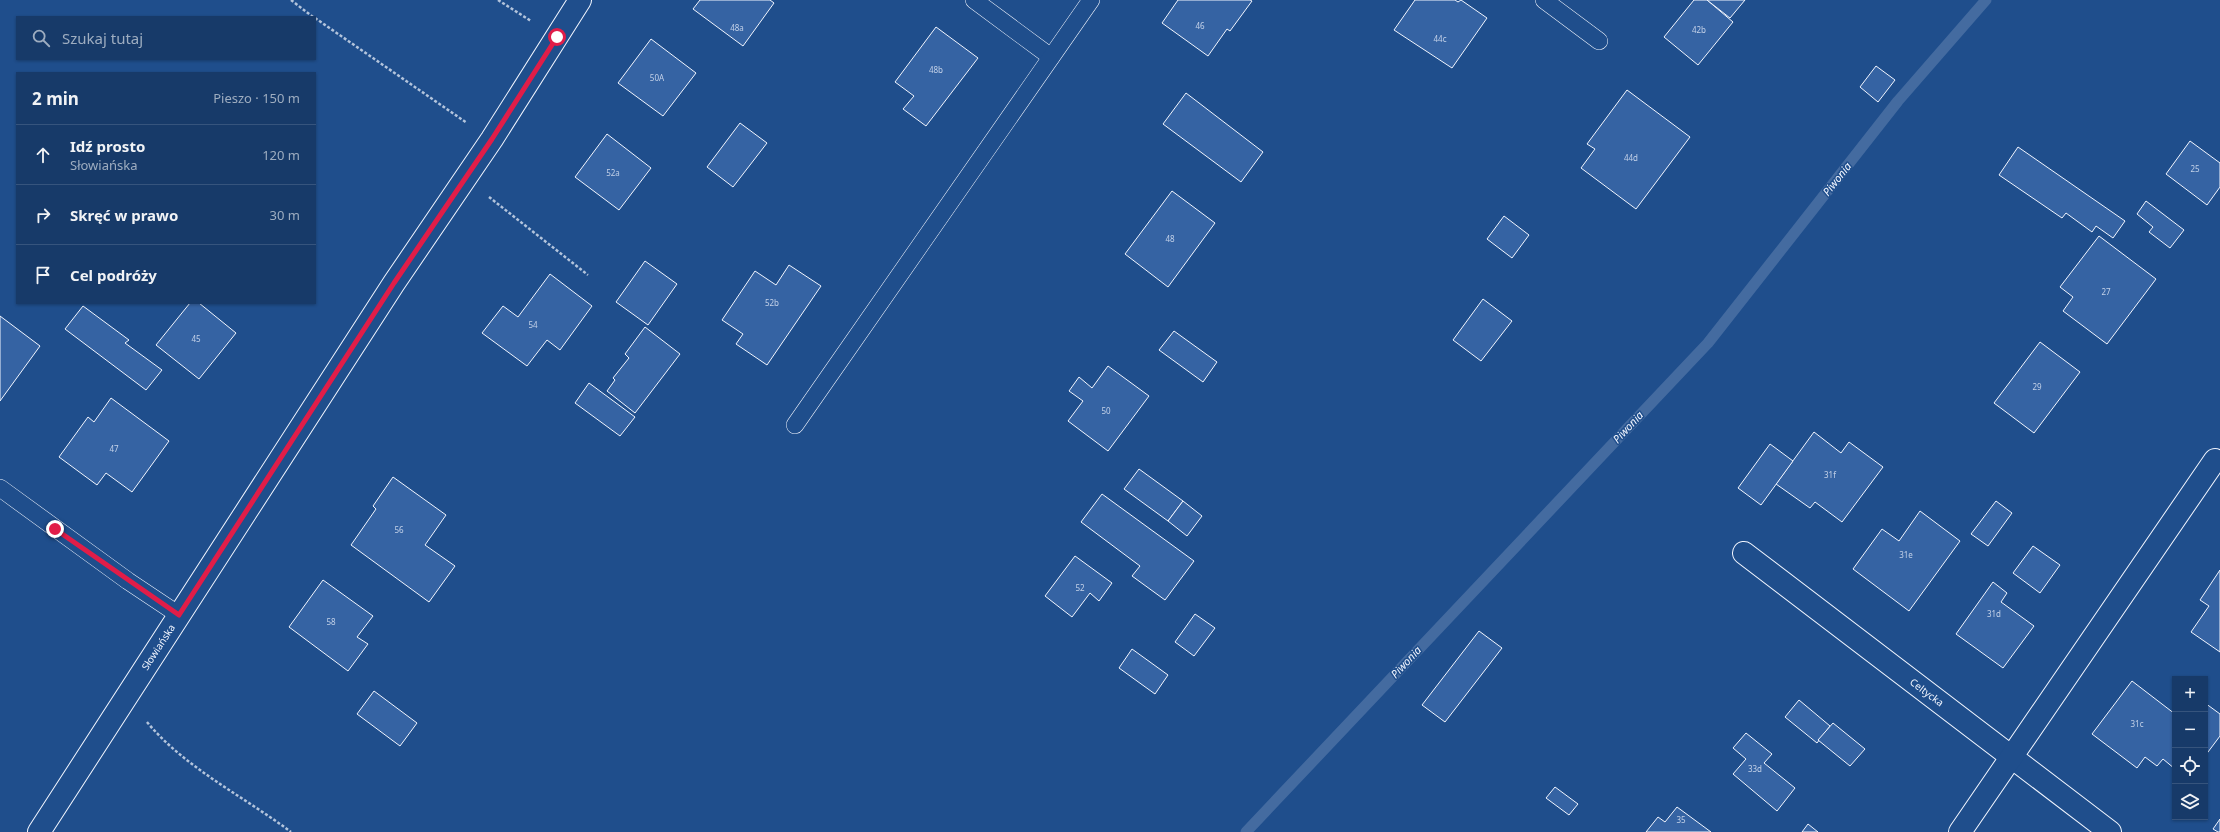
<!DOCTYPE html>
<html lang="pl">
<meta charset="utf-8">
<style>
:root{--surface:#173a69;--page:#244571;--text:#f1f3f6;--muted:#9eadc0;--line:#36547d}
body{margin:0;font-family:"Noto Sans",sans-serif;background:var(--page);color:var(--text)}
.controls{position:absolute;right:12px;bottom:12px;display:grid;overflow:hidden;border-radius:0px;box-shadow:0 1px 3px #0004}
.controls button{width:36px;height:36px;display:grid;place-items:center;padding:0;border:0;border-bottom:1px solid var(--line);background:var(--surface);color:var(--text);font:20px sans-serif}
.stop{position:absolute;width:12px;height:12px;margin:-9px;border:3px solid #e11d48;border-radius:50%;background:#fff}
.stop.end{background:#e11d48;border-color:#fff;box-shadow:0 1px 4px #0008}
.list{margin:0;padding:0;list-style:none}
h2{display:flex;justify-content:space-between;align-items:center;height:52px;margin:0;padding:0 16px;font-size:17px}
h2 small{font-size:13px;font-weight:400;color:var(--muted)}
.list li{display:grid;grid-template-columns:26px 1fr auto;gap:12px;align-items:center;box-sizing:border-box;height:60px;padding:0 16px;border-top:1px solid var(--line)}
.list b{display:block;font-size:15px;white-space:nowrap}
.list p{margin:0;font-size:13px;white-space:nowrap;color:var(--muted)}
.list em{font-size:13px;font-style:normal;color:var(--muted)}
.icon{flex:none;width:22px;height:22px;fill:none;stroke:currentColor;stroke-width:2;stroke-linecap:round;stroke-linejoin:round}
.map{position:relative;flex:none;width:2220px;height:832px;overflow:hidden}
.search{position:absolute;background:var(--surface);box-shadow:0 1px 3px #0004;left:16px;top:16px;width:300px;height:44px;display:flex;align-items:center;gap:10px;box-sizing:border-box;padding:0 14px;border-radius:0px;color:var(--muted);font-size:15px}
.panel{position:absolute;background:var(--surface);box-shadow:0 1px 3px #0004;left:16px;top:72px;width:300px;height:232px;border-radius:0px}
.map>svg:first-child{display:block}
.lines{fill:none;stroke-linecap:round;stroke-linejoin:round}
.stream{stroke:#446ba0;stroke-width:11}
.building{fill:#3563a3;stroke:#f2f6ff}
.lane-casing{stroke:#f2f6ff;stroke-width:18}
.street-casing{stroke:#f2f6ff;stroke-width:24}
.path{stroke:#b3c4dc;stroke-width:2.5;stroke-dasharray:3 2;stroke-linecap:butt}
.lane{stroke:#1f4e8c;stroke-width:17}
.street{stroke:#1f4e8c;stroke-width:22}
.route{stroke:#e11d48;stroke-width:5}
.labels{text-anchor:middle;stroke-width:3;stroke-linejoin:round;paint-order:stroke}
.number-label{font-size:8px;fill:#c3d1e8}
.street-label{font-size:10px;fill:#f2f6ff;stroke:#1f4e8c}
.water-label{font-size:11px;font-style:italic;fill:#f2f6ff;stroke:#1f4e8c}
</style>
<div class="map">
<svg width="2220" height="832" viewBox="0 0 2220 832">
<rect width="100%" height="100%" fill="#1f4e8c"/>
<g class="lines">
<path class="stream" d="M1246,832L1708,343L1898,101L1986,0"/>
</g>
<g class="building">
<path d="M700,0H770L774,3L743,46L693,9Z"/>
<path d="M1178,0H1250L1252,1L1230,31L1227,29L1208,56L1162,23Z"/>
<path d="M1415,0H1455L1458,2L1461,0L1487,18L1452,68L1394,30Z"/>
<path d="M1694,0H1707L1733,22L1698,65L1664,37Z"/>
<path d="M1707,0H1745L1730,18Z"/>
<path d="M936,27L978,58L926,126L903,109L914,96L895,82Z"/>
<path d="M651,39L696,73L663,116L618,83Z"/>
<path d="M1876,66L1895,80L1878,102L1860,87Z"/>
<path d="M1627,90L1690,137L1636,209L1581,168L1595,149L1587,144Z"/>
<path d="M1186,93L1263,152L1241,182L1163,124Z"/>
<path d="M740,123L767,143L733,187L707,167Z"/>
<path d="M607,134L651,168L619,210L575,177Z"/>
<path d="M2190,141L2220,163V187L2207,205L2166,174Z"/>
<path d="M2018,147L2125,221L2113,238L2096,226L2092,232L2066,213L2062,218L1999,175Z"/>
<path d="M1172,191L1215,223L1168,287L1125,254Z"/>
<path d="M2146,201L2184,230L2170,248L2149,232L2153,227L2137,214Z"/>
<path d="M1504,216L1529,235L1512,258L1487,239Z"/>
<path d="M2099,236L2156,279L2107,344L2063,311L2073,297L2060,287Z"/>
<path d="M645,261L677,284L648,325L616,302Z"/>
<path d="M789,265L821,286L767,365L736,344L743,334L722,320L755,271L776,285Z"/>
<path d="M550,274L592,306L560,350L547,340L527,366L482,333L503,306L518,317Z"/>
<path d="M1483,299L1512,321L1481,361L1453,340Z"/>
<path d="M190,303H199L236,333L199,379L156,345Z"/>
<path d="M83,306L129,340L125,343L162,370L146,390L65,329Z"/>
<path d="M0,316L40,346L0,401Z"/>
<path d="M645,327L680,354L635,413L607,391L615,380L613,378L629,358L625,354Z"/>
<path d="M1174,331L1217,362L1203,382L1159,350Z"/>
<path d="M2040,342L2080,372L2034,433L1994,403Z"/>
<path d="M1108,366L1149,396L1108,451L1068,421L1083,401L1069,391L1079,377L1092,388Z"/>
<path d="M589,383L635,417L620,436L575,403Z"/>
<path d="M111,398L169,441L132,492L106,473L97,485L59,457L88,417L94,422Z"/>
<path d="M1814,432L1841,453L1849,442L1883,467L1842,522L1815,502L1810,508L1776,484Z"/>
<path d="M1770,444L1793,461L1761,505L1738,488Z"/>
<path d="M1139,469L1183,501L1168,521L1124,489Z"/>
<path d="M393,477L446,515L425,545L455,566L429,602L351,545L376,509L373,506Z"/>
<path d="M1102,494L1194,561L1165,600L1132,576L1140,566L1081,522Z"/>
<path d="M1183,501L1202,516L1187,536L1168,521Z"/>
<path d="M1996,501L2012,513L1988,546L1971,534Z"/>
<path d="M1920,511L1960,541L1909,611L1853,569L1882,529L1899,541Z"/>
<path d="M2033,546L2060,565L2040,593L2013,573Z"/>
<path d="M1075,556L1112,583L1099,601L1090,593L1072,617L1045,596Z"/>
<path d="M2220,570V652L2191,632L2209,606L2200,600Z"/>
<path d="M323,580L373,616L357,637L368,644L348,671L289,627Z"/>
<path d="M1993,582L2007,593L2001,602L2034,626L2003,668L1956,634Z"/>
<path d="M1195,614L1215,628L1194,656L1175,642Z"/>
<path d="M1479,631L1502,648L1445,722L1422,705Z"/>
<path d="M1132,649L1168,675L1155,694L1119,668Z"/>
<path d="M2132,681L2175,714V769L2163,759L2157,766L2145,757L2137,768L2092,734Z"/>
<path d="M374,691L417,723L400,746L357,714Z"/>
<path d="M1799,700L1830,726L1817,743L1785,717Z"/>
<path d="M2205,703L2220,714V736L2205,756Z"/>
<path d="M1833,723L1865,749L1850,766L1818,740Z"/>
<path d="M1746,733L1772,754L1764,763L1795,788L1777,811L1733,774L1746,759L1733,748Z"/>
<path d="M1555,787L1578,804L1569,815L1546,798Z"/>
<path d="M1677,807L1711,832H1646L1658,817L1665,822Z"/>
<path d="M2220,819V832H2218L2213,829Z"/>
<path d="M1808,824L1818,832H1802Z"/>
</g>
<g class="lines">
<defs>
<g id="lane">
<path d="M974,0L1051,57"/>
<path d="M1544,0L1599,41"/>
<path d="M795,425L1091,0"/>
<path d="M0,488L128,581L179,615"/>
</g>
<g id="street">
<path d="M1744,553L2110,832"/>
<path d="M39,832L394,283L492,139L580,0"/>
<path d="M1960,832L2215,460"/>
</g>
</defs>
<use href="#lane" class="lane-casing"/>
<use href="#street" class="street-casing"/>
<g class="path">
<path d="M291,0L313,17"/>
<path d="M498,0L531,21"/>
<path d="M315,18L467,123"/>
<path d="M489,197L588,275"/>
<path d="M147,722C185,768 243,796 291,832"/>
</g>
<use href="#lane" class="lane"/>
<use href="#street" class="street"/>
</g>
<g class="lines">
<path class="route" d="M55,529L179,615L394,283L492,139L557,37"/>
</g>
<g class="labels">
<g class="number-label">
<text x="1200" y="29">46</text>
<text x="737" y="31">48a</text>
<text x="1699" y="33">42b</text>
<text x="1440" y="42">44c</text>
<text x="936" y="73">48b</text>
<text x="657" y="81">50A</text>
<text x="1631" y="161">44d</text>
<text x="2195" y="172">25</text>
<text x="613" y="176">52a</text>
<text x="1170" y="242">48</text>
<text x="2106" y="295">27</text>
<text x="772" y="306">52b</text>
<text x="533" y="328">54</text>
<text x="196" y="342">45</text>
<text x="2037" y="390">29</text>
<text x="1106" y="414">50</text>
<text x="114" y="452">47</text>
<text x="1830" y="478">31f</text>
<text x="399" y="533">56</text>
<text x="1906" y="558">31e</text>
<text x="1080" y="591">52</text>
<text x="1994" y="617">31d</text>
<text x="331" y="625">58</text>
<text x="2137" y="727">31c</text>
<text x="1755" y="772">33d</text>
<text x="1681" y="823">35</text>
</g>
<g class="street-label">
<text transform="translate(158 647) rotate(-57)" y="4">Słowiańska</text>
<text transform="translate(1927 692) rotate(37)" y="4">Celtycka</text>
</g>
<g class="water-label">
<text transform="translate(1837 179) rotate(-52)" y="4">Piwonia</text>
<text transform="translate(1628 427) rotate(-47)" y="4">Piwonia</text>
<text transform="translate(1406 662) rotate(-47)" y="4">Piwonia</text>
</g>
</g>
</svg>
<div class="controls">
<button>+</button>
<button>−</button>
<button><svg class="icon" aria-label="locate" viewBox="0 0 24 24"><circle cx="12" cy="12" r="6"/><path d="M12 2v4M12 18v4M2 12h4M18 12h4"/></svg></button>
<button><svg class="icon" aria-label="layers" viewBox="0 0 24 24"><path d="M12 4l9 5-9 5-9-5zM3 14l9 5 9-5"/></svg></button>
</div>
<div class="stop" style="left:557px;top:37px"></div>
<div class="stop end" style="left:55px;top:529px"></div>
<div class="search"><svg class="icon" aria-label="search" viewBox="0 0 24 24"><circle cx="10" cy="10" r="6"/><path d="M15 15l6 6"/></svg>Szukaj tutaj</div>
<section class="panel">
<h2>2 min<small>Pieszo · 150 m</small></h2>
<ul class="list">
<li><svg class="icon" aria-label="ahead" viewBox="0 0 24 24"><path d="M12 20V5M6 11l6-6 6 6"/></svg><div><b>Idź prosto</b><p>Słowiańska</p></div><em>120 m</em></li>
<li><svg class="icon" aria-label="right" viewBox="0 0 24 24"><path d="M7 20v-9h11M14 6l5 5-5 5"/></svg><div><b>Skręć w prawo</b></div><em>30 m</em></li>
<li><svg class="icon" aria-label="arrive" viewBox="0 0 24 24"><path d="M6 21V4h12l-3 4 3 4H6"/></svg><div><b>Cel podróży</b></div></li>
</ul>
</section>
</div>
